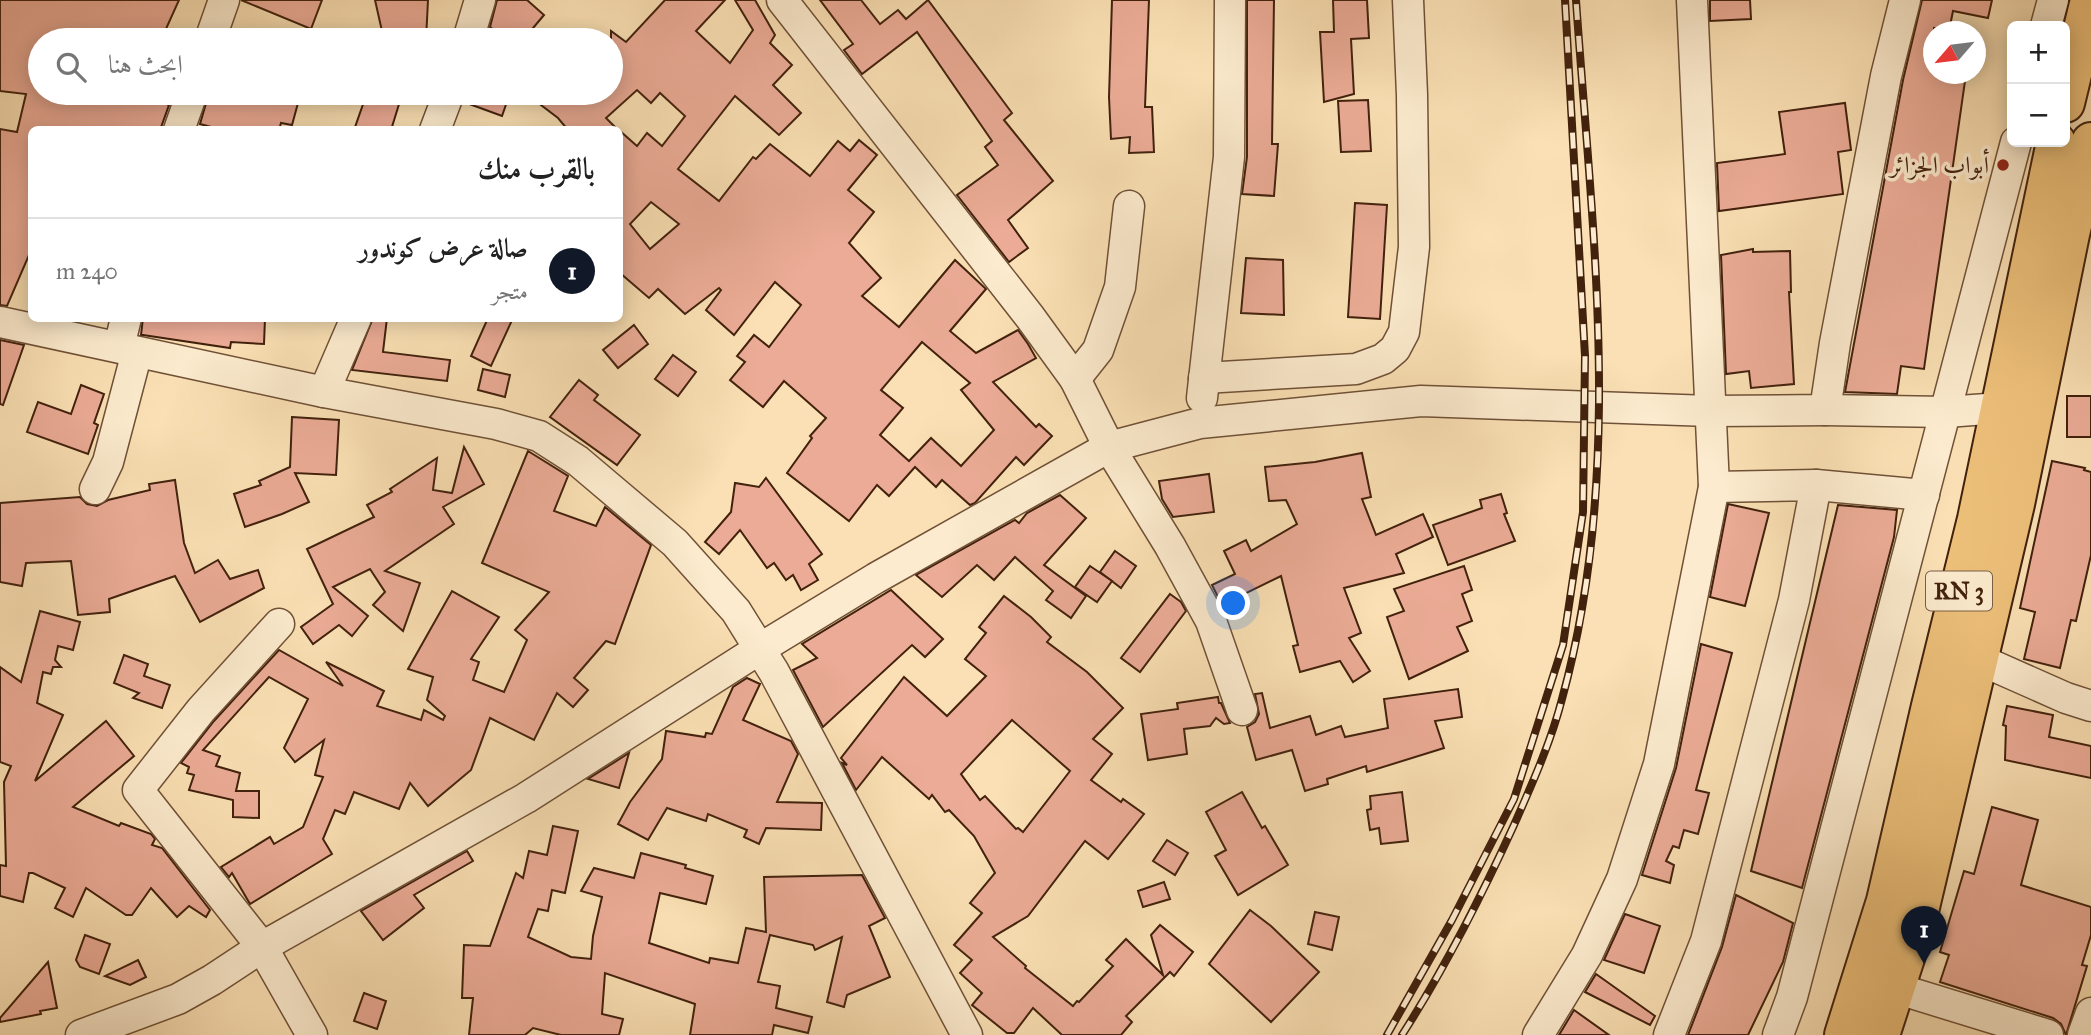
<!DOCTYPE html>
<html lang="ar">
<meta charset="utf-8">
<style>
:root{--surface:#fff;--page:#f6f6f6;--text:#222;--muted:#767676;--line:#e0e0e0;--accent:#111827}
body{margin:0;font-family:"IM FELL Great Primer",Amiri,serif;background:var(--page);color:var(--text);direction:rtl}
.controls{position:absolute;right:21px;top:21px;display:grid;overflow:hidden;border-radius:10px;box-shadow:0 4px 18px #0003}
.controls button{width:63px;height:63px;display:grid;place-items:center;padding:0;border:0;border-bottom:2px solid var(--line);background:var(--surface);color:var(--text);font:35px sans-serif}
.compass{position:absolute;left:1923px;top:21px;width:63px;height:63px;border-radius:50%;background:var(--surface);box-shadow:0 4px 18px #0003;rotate:242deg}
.you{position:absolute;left:1234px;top:604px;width:24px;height:24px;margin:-18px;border:5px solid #fff;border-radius:50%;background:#1a73e8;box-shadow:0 0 0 10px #1a73e833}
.badge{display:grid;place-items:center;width:46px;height:46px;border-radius:50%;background:var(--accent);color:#fff;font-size:23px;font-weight:700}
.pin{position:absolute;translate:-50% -58px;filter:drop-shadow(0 2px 4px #0008)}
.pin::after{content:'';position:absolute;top:37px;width:24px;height:21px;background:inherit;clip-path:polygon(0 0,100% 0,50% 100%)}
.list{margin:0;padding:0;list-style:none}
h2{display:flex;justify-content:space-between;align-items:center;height:91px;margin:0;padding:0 28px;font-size:30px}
h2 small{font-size:23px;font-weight:400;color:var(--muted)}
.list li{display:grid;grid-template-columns:46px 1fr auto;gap:21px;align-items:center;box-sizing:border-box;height:105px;padding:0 28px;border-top:2px solid var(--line)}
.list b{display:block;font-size:26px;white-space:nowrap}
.list p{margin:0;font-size:23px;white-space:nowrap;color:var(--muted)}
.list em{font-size:23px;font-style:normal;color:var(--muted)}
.icon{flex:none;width:38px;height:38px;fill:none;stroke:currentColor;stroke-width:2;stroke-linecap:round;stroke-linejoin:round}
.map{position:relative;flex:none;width:2091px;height:1035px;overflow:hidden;direction:ltr}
.search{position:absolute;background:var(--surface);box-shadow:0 4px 18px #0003;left:28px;top:28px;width:595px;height:77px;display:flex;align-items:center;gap:18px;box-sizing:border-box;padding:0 24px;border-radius:38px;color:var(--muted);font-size:26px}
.panel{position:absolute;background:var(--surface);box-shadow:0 4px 18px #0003;left:28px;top:126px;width:595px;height:196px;border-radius:10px;direction:rtl}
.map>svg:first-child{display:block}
.building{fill:#ebab96;stroke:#42210d;stroke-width:2;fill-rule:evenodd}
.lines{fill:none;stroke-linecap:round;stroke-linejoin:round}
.minor-casing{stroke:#705137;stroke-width:33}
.highway-casing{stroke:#42210d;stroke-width:42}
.minor{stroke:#fcebce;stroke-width:30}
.highway{stroke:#edc07a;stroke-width:38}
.rail-casing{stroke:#42210d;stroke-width:8}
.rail{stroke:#fcebce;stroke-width:5;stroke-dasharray:16;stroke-linecap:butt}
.poi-dot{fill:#8f2418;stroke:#fcebce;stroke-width:2.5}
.labels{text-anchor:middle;stroke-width:7;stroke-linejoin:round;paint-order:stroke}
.shield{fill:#fcebce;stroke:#7a5e47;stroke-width:2}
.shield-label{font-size:23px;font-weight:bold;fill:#42210d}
.poi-label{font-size:24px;fill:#42210d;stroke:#fcebce;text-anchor:end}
</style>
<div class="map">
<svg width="2091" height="1035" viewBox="0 0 2091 1035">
<rect width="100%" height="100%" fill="#fae0b4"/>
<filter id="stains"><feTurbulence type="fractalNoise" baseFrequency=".00286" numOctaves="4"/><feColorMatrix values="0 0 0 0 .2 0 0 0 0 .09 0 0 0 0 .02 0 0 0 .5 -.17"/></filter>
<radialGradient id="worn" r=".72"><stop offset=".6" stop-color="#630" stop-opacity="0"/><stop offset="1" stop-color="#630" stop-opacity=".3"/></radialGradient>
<g class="building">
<path d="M0,0H179L161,40H40V93H141L169,105L160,130H32V248L7,306L0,305V129L17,132L26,94L0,91Z"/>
<path d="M241,0H322L311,29Z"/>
<path d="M375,0H428L426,40H384Z"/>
<path d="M497,0H527L544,15L523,40H506L490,27Z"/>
<path d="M665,0H725L696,31L730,63L753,30L735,0H755L775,35L770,43L792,65L773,85L801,113L779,135L735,96L678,169L719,201L753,157L756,159L770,144L810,176L838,141L850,151L859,140L877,155L848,190L874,212L849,243L881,278L862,296L899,327L955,260L986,289L950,331L976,353L1018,330L1028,344L1036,358L993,382L1036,427L1039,424L1052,436L1024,465L1016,457L975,503L970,505L942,480L936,487L915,467L889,496L877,485L849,521L787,473L812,438L810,436L826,418L784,381L763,407L730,380L745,362L737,356L754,335L769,347L801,305L775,282L734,335L706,310L721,290L719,288L685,314L658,289L649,298L620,273V131L637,146L647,133L662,146L685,116L660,93L651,103L637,90L606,118L618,130H568L558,118L541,105L550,93H611V31L626,42ZM651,202L679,224L650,249L630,224ZM922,342L970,383L961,390L994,430L961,466L931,438L909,461L880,435L903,408L881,390Z"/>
<path d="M820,0H861L880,24L898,10L906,19L928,0L1012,113L1004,120L1053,181L1008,220L1028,248L1009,262L957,195L998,165L985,147L992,141L917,32L862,74L844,50L853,44Z"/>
<path d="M1112,0H1149L1145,107H1152L1154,152L1129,153L1130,137L1111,139L1109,97Z"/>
<path d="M1247,0H1274L1272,144H1278L1274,196L1242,194L1247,157Z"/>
<path d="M1333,0H1367L1369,38L1351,39L1354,94L1324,102L1320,32H1334Z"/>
<path d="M1710,0H1750L1751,19L1710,21Z"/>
<path d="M1922,0H1992L1988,18L1953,11L1949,31L1934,28V74H1966L1924,369L1901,366L1897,394L1845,392L1903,80Z"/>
<path d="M209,93H255L298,103L292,125L281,123L279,130H222L200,124Z"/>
<path d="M367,93H376L400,101L391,130H354Z"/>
<path d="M466,93H510L502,116L464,102Z"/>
<path d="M1368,100L1371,151L1341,152L1338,101Z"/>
<path d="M1845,103L1851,150L1838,152L1843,194L1719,211L1717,163L1785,154L1779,112Z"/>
<path d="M1355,203L1387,205L1380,319L1348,317Z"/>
<path d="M1753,249V252L1790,251L1791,292H1789L1794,384L1751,388L1749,371L1726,374L1721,255Z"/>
<path d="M1246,258L1283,260L1284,315L1241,313Z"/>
<path d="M143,318H265L264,344L231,342L230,348L143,335H141Z"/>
<path d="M373,318H387L383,352L450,360L447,381L352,370Z"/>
<path d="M488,318H513L491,366L471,356Z"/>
<path d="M634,325L648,344L618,368L603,350Z"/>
<path d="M0,340L24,345L3,405L0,404Z"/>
<path d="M673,355L696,372L678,396L655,379Z"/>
<path d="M483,369L510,375L505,397L478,390Z"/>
<path d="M579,380L598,395L594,400L640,435L617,465L550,417Z"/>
<path d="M81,385L104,394L94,423L98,425L88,454L27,432L38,402L71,414Z"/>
<rect x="2067" y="396" width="24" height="41"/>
<path d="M292,417L339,420L336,475L295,473L309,502L282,514L245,527L234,494L261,485L259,481L290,467Z"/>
<path d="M464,447L484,484L443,507L454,524L385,571L420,583L403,631L373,605L385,592L370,569L333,587L368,616L352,636L339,625L313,644L301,627L333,604L307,549L374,517L367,505L392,492L390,489L437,458L433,490L452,493Z"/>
<path d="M528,451L568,476L554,511L596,526L605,507L651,545L615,644L606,641L574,678L588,690L573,707L557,693L534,740L490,718L471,770L428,806L410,783L399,809L354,792L345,814L335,810L323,839L332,854L250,904L232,873L229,877L221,867L270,837L274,844L303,827L323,777L315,775L324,740L295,762L284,748L308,699L269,677L203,750L220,756L216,766L240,773L236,791H259V818L233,817V800L189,790L194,775L187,773L189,767L181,763L214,721L279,650L343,686L326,662L384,691L377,706L421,720L424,710L443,720L445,716L427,700L433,677L408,669L452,591L499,617L471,659L479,662L473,680L504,692L527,640L515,630L549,592L482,563Z"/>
<path d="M1362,453L1371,497L1362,499L1376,535L1423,514L1433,537L1396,554L1404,573L1344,588L1361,633L1349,638L1370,671L1353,682L1340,661L1300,672L1293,646L1298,645L1281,576L1222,605L1212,585L1235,574L1224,551L1246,540L1251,551L1297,524L1286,500L1269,501L1265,467L1315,462Z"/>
<path d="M2052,461L2085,468L2084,470L2091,472V555L2076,621L2071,620L2060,668L2024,659L2035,612L2020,608Z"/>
<path d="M1209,474L1214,512L1173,517L1162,499L1159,481Z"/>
<path d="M766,478L822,554L809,564L818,580L801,590L793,575L786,580L774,563L767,568L740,530L719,554L705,542L731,512L735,483L759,487Z"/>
<path d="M175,480L184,543L195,573L218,560L230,579L258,570L264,588L200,622L175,576L109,599L110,612L78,615L71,561L26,563L22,586L0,582V503L80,497L87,504L97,506L108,500L150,490L149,484Z"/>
<path d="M1501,494L1507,513L1504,514L1515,541L1448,565L1433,525L1482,508L1480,500Z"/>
<path d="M1060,495L1086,518L1044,565L1086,596L1071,618L1046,600L1053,591L1015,557L994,580L977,565L942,597L916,575L1015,520L1019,523L1027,513Z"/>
<path d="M1728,504L1769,513L1745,606L1710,597Z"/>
<path d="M1838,505L1897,510L1894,537L1802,888L1751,871Z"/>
<path d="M1115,551L1136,566L1121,588L1100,572Z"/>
<path d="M1090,566L1112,581L1097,602L1075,587Z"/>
<path d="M1464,566L1472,590L1462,594L1472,621L1457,627L1468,651L1409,679L1387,617L1404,611L1394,589Z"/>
<path d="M891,590L943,639L925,657L912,645L823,727L793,670L817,658L802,644Z"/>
<path d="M1170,594L1181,602L1186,611L1140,672L1121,658Z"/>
<path d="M1004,596L1031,617L1051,637L1047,642L1087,672L1123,708L1093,739L1112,754L1091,780L1121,802L1123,799L1144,814L1108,859L1085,841L1028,916L993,937L1026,966L1025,968L1073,1006L1077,1001L1079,1002L1113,966L1106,960L1126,939L1163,975L1151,935L1160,925L1193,952L1174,976L1170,972L1126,1016L1132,1022L1121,1035H1062L1033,1008L1014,1033H1007L972,1005L982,993L960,973L972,960L954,945L982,913L970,903L995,873L974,836L949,810L945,812L932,795L929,799L882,757L856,790L842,763L847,765L841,758L904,677L947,716L986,676L965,659L986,633L979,627ZM1012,720L1070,771L1023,832L1018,828L1016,829L985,796L980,800L961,774Z"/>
<path d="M40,611L80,622L73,650L58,646L55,660L61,667H53L51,674L43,672L37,703L63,715L35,781L106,721L134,756L73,807L119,826L121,823L151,834L155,839L152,845L162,848L210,910L206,917L189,906L177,917L151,888L132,915H126L86,888L73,917L55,908L65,888L33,873H29L23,902L0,896V865L6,866L4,782L11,766L0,762V667L21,682Z"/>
<path d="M1701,644L1732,653L1696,790L1709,793L1698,834L1684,830L1679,848L1673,846L1666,861L1674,865L1670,883L1642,875L1676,768Z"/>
<path d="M124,655L148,664L144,676L170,685L162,708L133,698L139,693L114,683Z"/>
<path d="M747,678L760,684L743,720L791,741L798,754L777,802L822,803L821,830L766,828L759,844L744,837L747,830L708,814L706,821L667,808L648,840L618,824L630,802L662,759L666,731L705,737L706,733L712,734L733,687Z"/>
<path d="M1458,689L1462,717L1435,721L1444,748L1367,772L1366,766L1327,779L1328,784L1305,791L1292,750L1256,760L1247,727L1255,722L1259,714L1255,694L1262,693L1270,728L1310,716L1316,735L1341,726L1345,737L1388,728L1384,699Z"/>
<path d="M1218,697L1219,703H1221L1230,723L1224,724L1216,718L1210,726L1184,729L1187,754L1148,760L1141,714L1178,709L1177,703Z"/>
<path d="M2007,706L2053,715L2049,737L2091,746V778L2005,760L2006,726L2003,725Z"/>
<path d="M629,753L619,788L588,779Z"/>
<path d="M1242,792L1262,828L1265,826L1288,865L1238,895L1215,856L1226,850L1206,812Z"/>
<path d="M1402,792L1408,841L1381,844L1379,828L1370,830L1367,810L1371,809L1370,796Z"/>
<path d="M1992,807L2038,820L2021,885L2091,907V935L2082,965L2087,966L2066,1035L2061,1024L2053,1018L1940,982L1949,955L1940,952L1964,871L1974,874Z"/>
<path d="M553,826L578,831L565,893L552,890L548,911L538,909L528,937L571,957L591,959L593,936L602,897L581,891L594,868L634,878L641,853L686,865L685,868L713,876L706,904L660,893L649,943L709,963L710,958L738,963L746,928L766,932L764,877L862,875L885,918L869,926L890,977L847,995L844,1007L827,1002L842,937L815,950L813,945L770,935L758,982L780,986L776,1008L812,1017L808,1033L774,1025L772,1035H690L695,1004L605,973L602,1014L623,1019L619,1035H561L533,1028L525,1035H469L473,998H462L464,945L490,946L516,873L523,878L529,851L547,855Z"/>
<path d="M1167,840L1188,853L1175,875L1153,861Z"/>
<path d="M467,851L473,861L414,895L424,908L383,940L361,911Z"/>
<path d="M1164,882L1170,899L1143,907L1138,891Z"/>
<path d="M1736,895L1793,923L1783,962L1748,1035H1688L1722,947Z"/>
<path d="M1250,910L1271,926L1319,972L1271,1022L1209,964Z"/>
<path d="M1315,912L1339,917L1332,950L1308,944Z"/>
<path d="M1625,914L1660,926L1644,973L1604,960Z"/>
<path d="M85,935L110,944L99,974L80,967L76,960Z"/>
<path d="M138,960L146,977L130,985L105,976Z"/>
<path d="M48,962L57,1008L40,1011L41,1014L0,1022V1018Z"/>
<path d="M1596,974L1655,1016L1650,1025L1585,992Z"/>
<path d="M364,993L386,1001L377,1029L354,1021Z"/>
<path d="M1574,1010L1609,1035H1559Z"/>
</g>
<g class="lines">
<defs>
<g id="minor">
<path d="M782,0L1030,317L1075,379L1109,447L1170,546L1211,621L1242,710"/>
<path d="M2046,26L2053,0"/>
<path d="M210,40L224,0"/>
<path d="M468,40L480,0"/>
<path d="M179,130L192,93"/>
<path d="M435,130L449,93"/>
<path d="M0,322L324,392L496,424L539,436L578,461L675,543L736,611L774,672L967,1035"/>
<path d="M119,347L126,318"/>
<path d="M1204,378L1356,369L1383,359L1395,349L1404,332L1414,247L1412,95L1408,0"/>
<path d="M1075,379L1098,350L1120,287L1129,206"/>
<path d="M324,392L356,318"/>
<path d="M1202,398L1229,157L1230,0"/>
<path d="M1825,410L1946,412L2000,408"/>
<path d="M1816,485L1924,495"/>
<path d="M95,489L108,462L137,352"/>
<path d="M279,624L201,710L138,790L262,947L312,1035"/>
<path d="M1978,659L2066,698L2091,706"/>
<path d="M1895,988L2048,1035"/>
<path d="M81,1035L178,999L212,980L262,947L526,798L761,648L876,578L1109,447L1200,423L1421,401L1710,411L1825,410L1835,343L1886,76L1905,0"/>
<path d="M1538,1035L1587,955L1622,879L1659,764L1714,487L1692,0"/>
<path d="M1669,1035L1706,941L1794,600L1816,485L1714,487"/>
<path d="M1778,1035L1792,997L2016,142"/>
<path d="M2083,1035L2091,1013"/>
</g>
<g id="highway">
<path d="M2065,103L2090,0"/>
<path d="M1844,1035L1886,901L1931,706L1977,519L2056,142"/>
<path d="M1880,1035L1916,924L2015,504L2070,234L2091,142"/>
</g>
</defs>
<use href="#minor" class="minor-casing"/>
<use href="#highway" class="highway-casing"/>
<use href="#minor" class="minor"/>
<use href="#highway" class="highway"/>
<defs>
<g id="rail">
<path d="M1387,1035L1452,920L1514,799L1563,645L1583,512L1585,356L1565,0"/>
<path d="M1402,1035C1445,968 1481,897 1514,825C1532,784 1551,742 1562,699C1625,471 1592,232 1576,0"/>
</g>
</defs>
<use href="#rail" class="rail-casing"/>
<use href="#rail" class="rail"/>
</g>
<circle class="poi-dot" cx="2003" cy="165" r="7"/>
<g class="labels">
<rect class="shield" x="1926" y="571.5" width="66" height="39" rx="5"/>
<g class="shield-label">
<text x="1959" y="599">RN 3</text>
</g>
<g class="poi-label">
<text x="1989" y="173">أبواب الجزائر</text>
</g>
</g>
<rect width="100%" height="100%" filter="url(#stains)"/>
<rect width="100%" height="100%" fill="url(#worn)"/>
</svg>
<div class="controls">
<button>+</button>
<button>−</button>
</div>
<svg class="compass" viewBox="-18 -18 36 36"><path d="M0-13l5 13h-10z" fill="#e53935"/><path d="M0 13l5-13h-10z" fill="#767676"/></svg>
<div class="you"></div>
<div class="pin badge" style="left:1924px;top:964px">1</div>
<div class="search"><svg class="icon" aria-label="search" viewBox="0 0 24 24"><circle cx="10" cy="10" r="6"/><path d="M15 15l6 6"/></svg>ابحث هنا</div>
<section class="panel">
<h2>بالقرب منك<small></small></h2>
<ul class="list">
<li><span class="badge">1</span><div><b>صالة عرض كوندور</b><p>متجر</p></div><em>240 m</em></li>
</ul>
</section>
</div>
